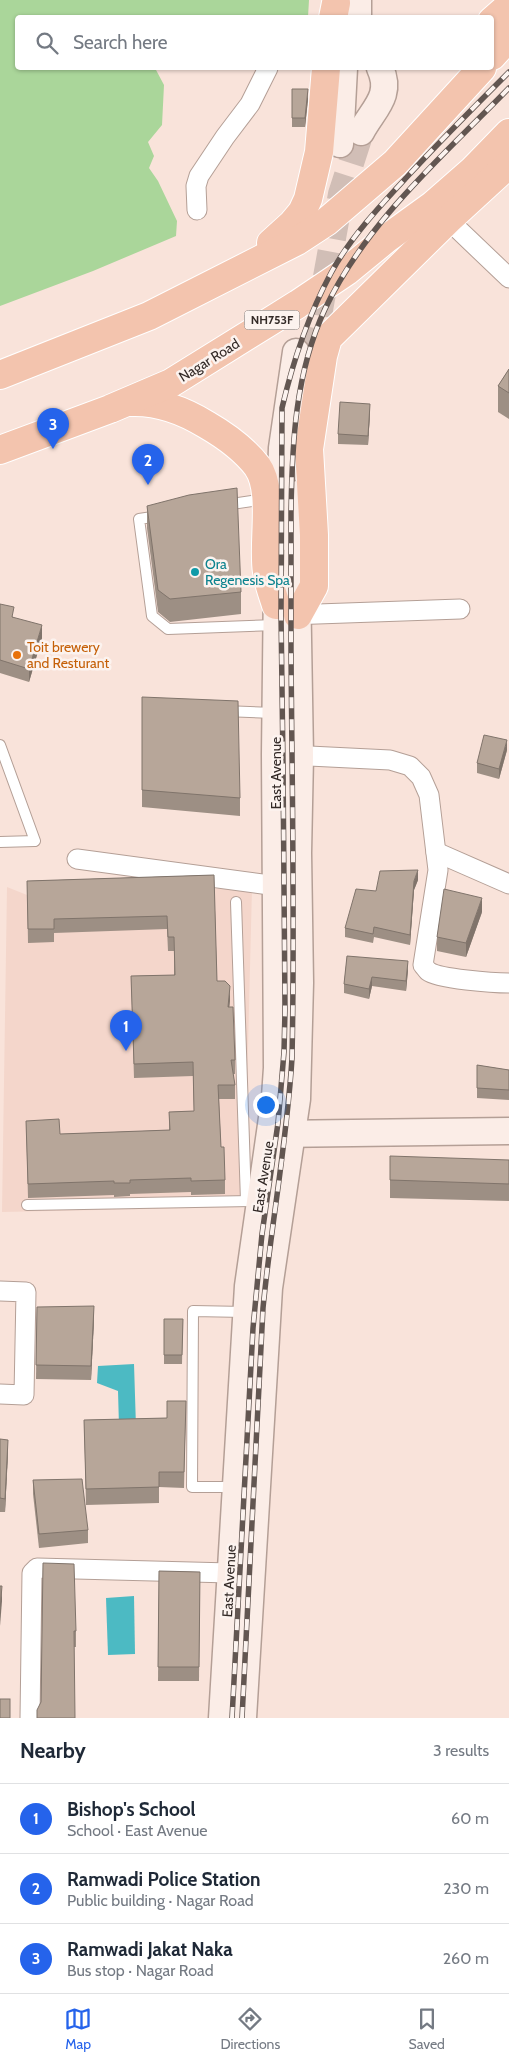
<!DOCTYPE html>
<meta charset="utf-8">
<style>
:root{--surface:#fff;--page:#f6f6f7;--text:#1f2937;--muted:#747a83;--line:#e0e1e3;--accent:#2563eb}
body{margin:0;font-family:Cabin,sans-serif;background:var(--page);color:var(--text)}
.you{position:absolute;left:265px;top:1104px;width:18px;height:18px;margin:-12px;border:4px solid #fff;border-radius:50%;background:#1a73e8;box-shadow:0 0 0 8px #1a73e833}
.badge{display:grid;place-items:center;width:32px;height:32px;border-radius:50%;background:var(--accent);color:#fff;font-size:16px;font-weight:700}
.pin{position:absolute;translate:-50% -41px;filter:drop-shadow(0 1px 2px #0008)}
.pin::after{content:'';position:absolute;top:26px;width:18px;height:15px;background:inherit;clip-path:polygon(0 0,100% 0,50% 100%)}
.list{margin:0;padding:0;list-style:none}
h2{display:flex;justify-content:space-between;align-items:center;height:65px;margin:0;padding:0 20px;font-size:21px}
h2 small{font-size:16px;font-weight:400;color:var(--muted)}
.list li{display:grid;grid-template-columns:32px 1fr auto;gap:15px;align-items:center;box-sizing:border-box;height:70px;padding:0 20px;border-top:1px solid var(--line)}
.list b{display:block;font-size:19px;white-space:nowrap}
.list p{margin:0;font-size:16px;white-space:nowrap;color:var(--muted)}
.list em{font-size:16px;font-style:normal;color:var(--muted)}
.icon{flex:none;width:28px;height:28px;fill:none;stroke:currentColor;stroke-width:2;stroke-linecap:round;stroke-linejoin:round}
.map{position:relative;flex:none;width:509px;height:1718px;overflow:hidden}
.search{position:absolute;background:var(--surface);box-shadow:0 1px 4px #0004;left:15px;right:15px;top:15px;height:55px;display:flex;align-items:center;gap:12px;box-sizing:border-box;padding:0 18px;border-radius:5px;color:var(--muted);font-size:19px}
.sheet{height:275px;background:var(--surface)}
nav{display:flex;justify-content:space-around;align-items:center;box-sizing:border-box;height:70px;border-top:1px solid var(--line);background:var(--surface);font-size:14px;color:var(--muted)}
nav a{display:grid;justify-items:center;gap:2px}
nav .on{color:var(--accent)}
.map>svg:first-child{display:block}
.built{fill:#f4d6cb}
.green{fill:#aad69a}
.water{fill:#4cbac3}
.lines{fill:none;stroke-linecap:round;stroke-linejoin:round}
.secondary-tunnel{stroke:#d1beb6;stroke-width:26;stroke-dasharray:26 13;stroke-linecap:butt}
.lane-casing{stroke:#b49f96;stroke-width:12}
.street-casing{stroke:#b49f96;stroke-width:21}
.secondary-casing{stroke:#b49f96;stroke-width:29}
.highway-casing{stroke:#fff;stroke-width:30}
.lane{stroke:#fff;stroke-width:10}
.street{stroke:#fff;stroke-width:19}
.secondary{stroke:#fbede7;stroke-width:26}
.highway{stroke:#f3c4ae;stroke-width:28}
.rail-casing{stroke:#625651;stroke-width:5.5}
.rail{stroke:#fcf3ef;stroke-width:4;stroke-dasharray:11;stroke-linecap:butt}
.wall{fill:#9d8f84}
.shaded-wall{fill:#80746b}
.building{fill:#b7a699;stroke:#80746b}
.culture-dot{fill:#0f9aa8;stroke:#fcf3ef;stroke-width:2}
.food-dot{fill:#e8710a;stroke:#fcf3ef;stroke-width:2}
.labels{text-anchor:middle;stroke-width:5;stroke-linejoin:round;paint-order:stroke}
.shield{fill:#fcf3ef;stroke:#6f6663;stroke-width:1}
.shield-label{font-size:12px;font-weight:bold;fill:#332a27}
.street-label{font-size:14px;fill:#332a27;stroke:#fcf3ef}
.culture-label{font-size:14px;fill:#0d838f;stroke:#fcf3ef;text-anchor:start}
.food-label{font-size:14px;fill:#c56008;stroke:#fcf3ef;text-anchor:start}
</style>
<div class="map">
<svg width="509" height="1718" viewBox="0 0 509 1718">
<rect width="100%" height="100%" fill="#f9e3da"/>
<path class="built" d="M7,887L27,895L252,888L244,1207L2,1212Z"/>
<path class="green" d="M0,0H309L308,17L18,18V68H155L164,85L162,125L148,142L154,156L149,168L158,181L177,221L176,236L93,271L0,306Z"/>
<g class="water">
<path d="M134,1364L136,1427L119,1426L118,1391L97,1383L98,1366Z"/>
<path d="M134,1596L135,1654L108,1655L106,1598Z"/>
</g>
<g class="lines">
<path class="secondary-tunnel" d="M312,354L341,194L361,132"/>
<defs>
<g id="lane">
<path d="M225,505L265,499"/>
<path d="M159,516L139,519L152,616L168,629L276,625"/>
<path d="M224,711L274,713"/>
<path d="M0,745L35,841L0,842"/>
<path d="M236,902L246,1201"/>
<path d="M27,1205L251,1201"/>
<path d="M235,1487H192L193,1311L245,1312"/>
</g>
<g id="street">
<path d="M197,210L196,186L199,176L225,137L250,104L268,68"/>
<path d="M439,211L509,278"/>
<path d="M289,615L460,609"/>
<path d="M289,755L390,760L410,766L421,777L429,795L438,870L423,965C425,967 426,969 428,971C438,979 494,983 509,983"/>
<path d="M436,852L509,884"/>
<path d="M77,859L277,886"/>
<path d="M0,1291L26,1292L24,1395L0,1394"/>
<path d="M30,1718L32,1573L37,1568L230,1573"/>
</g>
<g id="secondary">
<path d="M358,0V18"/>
<path d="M361,132C373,109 393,96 380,68"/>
<path d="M340,144L344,68"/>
<path d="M279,538L282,448L296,352"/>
<path d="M275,1134L509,1131"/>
<path d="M222,1718L248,1286L275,1097L277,1068L275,754L277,582"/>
<path d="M243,1718L269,1288L297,1099L300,983L298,853L300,756L297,581L298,494"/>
</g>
<g id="highway">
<path d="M333,18L336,3"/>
<path d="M492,21L509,6"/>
<path d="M492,56L509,37"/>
<path d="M271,243L292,224L302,212L308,199L319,152L326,68"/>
<path d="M0,375L149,316L297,241L326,222L395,163L482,68"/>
<path d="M131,402C159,401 183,410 207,425C226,436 243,448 257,466C275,491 262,543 267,572C268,583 273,595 276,605"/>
<path d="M0,450L110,409L171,383L298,304L347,271L386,239L433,205L473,170L509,133"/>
<path d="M298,615L314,586V535L309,449L323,356L328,338L448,220L509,164"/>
</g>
</defs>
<use href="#lane" class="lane-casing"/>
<use href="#street" class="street-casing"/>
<use href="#secondary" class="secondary-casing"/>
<use href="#highway" class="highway-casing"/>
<use href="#lane" class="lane"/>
<use href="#street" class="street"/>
<use href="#secondary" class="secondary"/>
<use href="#highway" class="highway"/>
<defs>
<g id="rail">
<path d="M232,1718L253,1328L262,1234L278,1123L284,1052L285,1010L283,763L281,614L282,408C293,361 308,316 331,273C350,238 379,207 406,178C439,142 474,107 509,72"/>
<path d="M242,1718L263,1308C271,1225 287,1142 292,1058C295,922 292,786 291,650C291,604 291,559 291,513C292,443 295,374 325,309C366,222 443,156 509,88"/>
</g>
</defs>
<use href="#rail" class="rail-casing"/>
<use href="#rail" class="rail"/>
</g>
<g class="wall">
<path d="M292,89L308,99L305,127H292Z"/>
<path d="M509,369V419L498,412V386Z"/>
<path d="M370,413L368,445L338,444V434Z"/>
<path d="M147,506L241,592V614L170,622L158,612L147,528Z"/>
<path d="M0,604L14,618L42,638L29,682L0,673Z"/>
<path d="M142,697L240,798V816L142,807Z"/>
<path d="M507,750L499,779L477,773V763Z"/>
<path d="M214,875L217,981L230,1000L229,1007L235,1060V1074H233L235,1085V1099H219L221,1147L225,1180V1194L191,1195V1192L130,1194V1196L114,1197V1195L28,1198L26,1121L60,1134L169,1130V1112L194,1111L193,1076L134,1078L131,976L174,975V951H168L167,929L54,933V942L28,943L27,881Z"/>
<path d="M418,880L414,890L410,945L374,937L373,943L345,937V928L376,891Z"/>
<path d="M482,912L466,957L437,951V937Z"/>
<path d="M347,956L408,970L406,991L372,986L369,999L344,993V984Z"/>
<path d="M477,1065L509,1070V1100L477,1098Z"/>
<path d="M509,1160V1201L390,1198V1180Z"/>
<path d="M37,1307L94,1320L91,1380L36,1379Z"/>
<path d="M164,1319H183L182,1364H164Z"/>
<path d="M186,1401L184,1488L159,1487V1503L86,1505L84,1420L167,1418Z"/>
<path d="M0,1439L8,1453L5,1512H0Z"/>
<path d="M33,1480L88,1530V1543L39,1548L33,1494Z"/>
<path d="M43,1563L76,1631V1647H74L41,1702Z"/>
<path d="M159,1571L200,1572L199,1681H158Z"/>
</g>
<g class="shaded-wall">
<path d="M308,89V99L305,127V118Z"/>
<path d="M370,404V413L368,445V436Z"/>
<path d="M42,625V638L29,682V669Z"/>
<path d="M507,740V750L499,779V769Z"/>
<path d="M418,870V880L414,890L410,945V935L414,881Z"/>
<path d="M482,898V912L466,957V943Z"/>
<path d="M408,961V970L406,991V981Z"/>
<path d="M372,977V986L369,999V989Z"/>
<path d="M230,986V1000L228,1021V1007Z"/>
<path d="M94,1306V1320L91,1380V1366Z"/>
<path d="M8,1440V1453L5,1512V1499Z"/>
<path d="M2,1586V1601L0,1626V1610Z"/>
</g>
<g class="building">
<path d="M292,89H308L305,118H292Z"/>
<path d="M509,369V393L498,386Z"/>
<path d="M340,402L370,404L368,436L338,434Z"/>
<path d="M237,488L241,592L170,599L158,590L147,506L189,495Z"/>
<path d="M0,604L14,607L12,617L42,625L29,669L0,660Z"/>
<path d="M142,697L238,701L240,798L142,790Z"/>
<path d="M484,735L507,740L499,769L477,763Z"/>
<path d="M418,870L414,881L410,935L374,927L373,934L345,928L356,889L376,891L380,871Z"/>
<path d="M214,875L217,981H225L230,986L228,1007H233L235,1060H231L235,1085H218L221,1147H224L225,1180L191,1181V1178L130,1180V1183H114V1181L28,1184L26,1121L59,1119L60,1134L170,1130L169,1112L194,1111L193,1062L134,1064L131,976L175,975L174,937H168L167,916L54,919V929H28L27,881Z"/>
<path d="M444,889L482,898L466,943L437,937Z"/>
<path d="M347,956L408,961L406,981L372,977L369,989L344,984Z"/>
<path d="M477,1065L509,1070V1090L477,1088Z"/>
<path d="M390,1156L509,1160V1184L390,1180Z"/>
<path d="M94,1306L91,1366L36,1365L37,1307Z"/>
<path d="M164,1319H183L182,1355H164Z"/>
<path d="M167,1401H186L184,1472H159V1487L86,1489L84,1420L167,1418Z"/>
<path d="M0,1439L8,1440L5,1499L0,1498Z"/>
<path d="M82,1479L88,1530L39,1534L33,1480Z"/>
<path d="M43,1563L74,1564L76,1631H74L75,1718H37V1710L41,1702Z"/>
<path d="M159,1571L200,1572L199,1667H158Z"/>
<path d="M0,1586H2L0,1610Z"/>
<rect x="0" y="1699" width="10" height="19"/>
</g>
<circle class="culture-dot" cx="195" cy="572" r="5"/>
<circle class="food-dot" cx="17" cy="655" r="5"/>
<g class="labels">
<rect class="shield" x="244.5" y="310.5" width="55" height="19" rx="4"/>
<g class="shield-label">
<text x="272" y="324">NH753F</text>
</g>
<g class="street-label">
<text transform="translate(209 360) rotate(-32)" y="5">Nagar Road</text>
<text transform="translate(276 773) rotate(-90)" y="5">East Avenue</text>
<text transform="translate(263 1177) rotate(-81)" y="5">East Avenue</text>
<text transform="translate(229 1581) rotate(-87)" y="5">East Avenue</text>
</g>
<g class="culture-label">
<text x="205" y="569">Ora<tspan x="205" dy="16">Regenesis Spa</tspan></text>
</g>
<g class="food-label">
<text x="27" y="652">Toit brewery<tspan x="27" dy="16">and Resturant</tspan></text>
</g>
</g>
</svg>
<div class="you"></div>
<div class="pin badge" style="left:126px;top:1051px">1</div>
<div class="pin badge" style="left:148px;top:485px">2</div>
<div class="pin badge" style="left:53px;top:449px">3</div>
<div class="search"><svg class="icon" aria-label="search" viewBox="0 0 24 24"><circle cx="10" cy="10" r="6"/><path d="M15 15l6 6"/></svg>Search here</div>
</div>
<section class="sheet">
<h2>Nearby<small>3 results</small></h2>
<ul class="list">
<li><span class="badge">1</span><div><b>Bishop's School</b><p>School · East Avenue</p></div><em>60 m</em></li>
<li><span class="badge">2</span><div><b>Ramwadi Police Station</b><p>Public building · Nagar Road</p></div><em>230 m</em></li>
<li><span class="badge">3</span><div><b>Ramwadi Jakat Naka</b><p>Bus stop · Nagar Road</p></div><em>260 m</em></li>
</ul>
</section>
<nav>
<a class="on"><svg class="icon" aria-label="map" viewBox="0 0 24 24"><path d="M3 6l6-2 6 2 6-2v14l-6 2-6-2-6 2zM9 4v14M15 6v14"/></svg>Map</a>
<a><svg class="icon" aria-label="directions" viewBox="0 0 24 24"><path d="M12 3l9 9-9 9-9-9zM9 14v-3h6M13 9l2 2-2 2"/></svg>Directions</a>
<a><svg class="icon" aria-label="saved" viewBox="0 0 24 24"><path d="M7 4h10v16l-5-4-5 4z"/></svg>Saved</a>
</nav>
